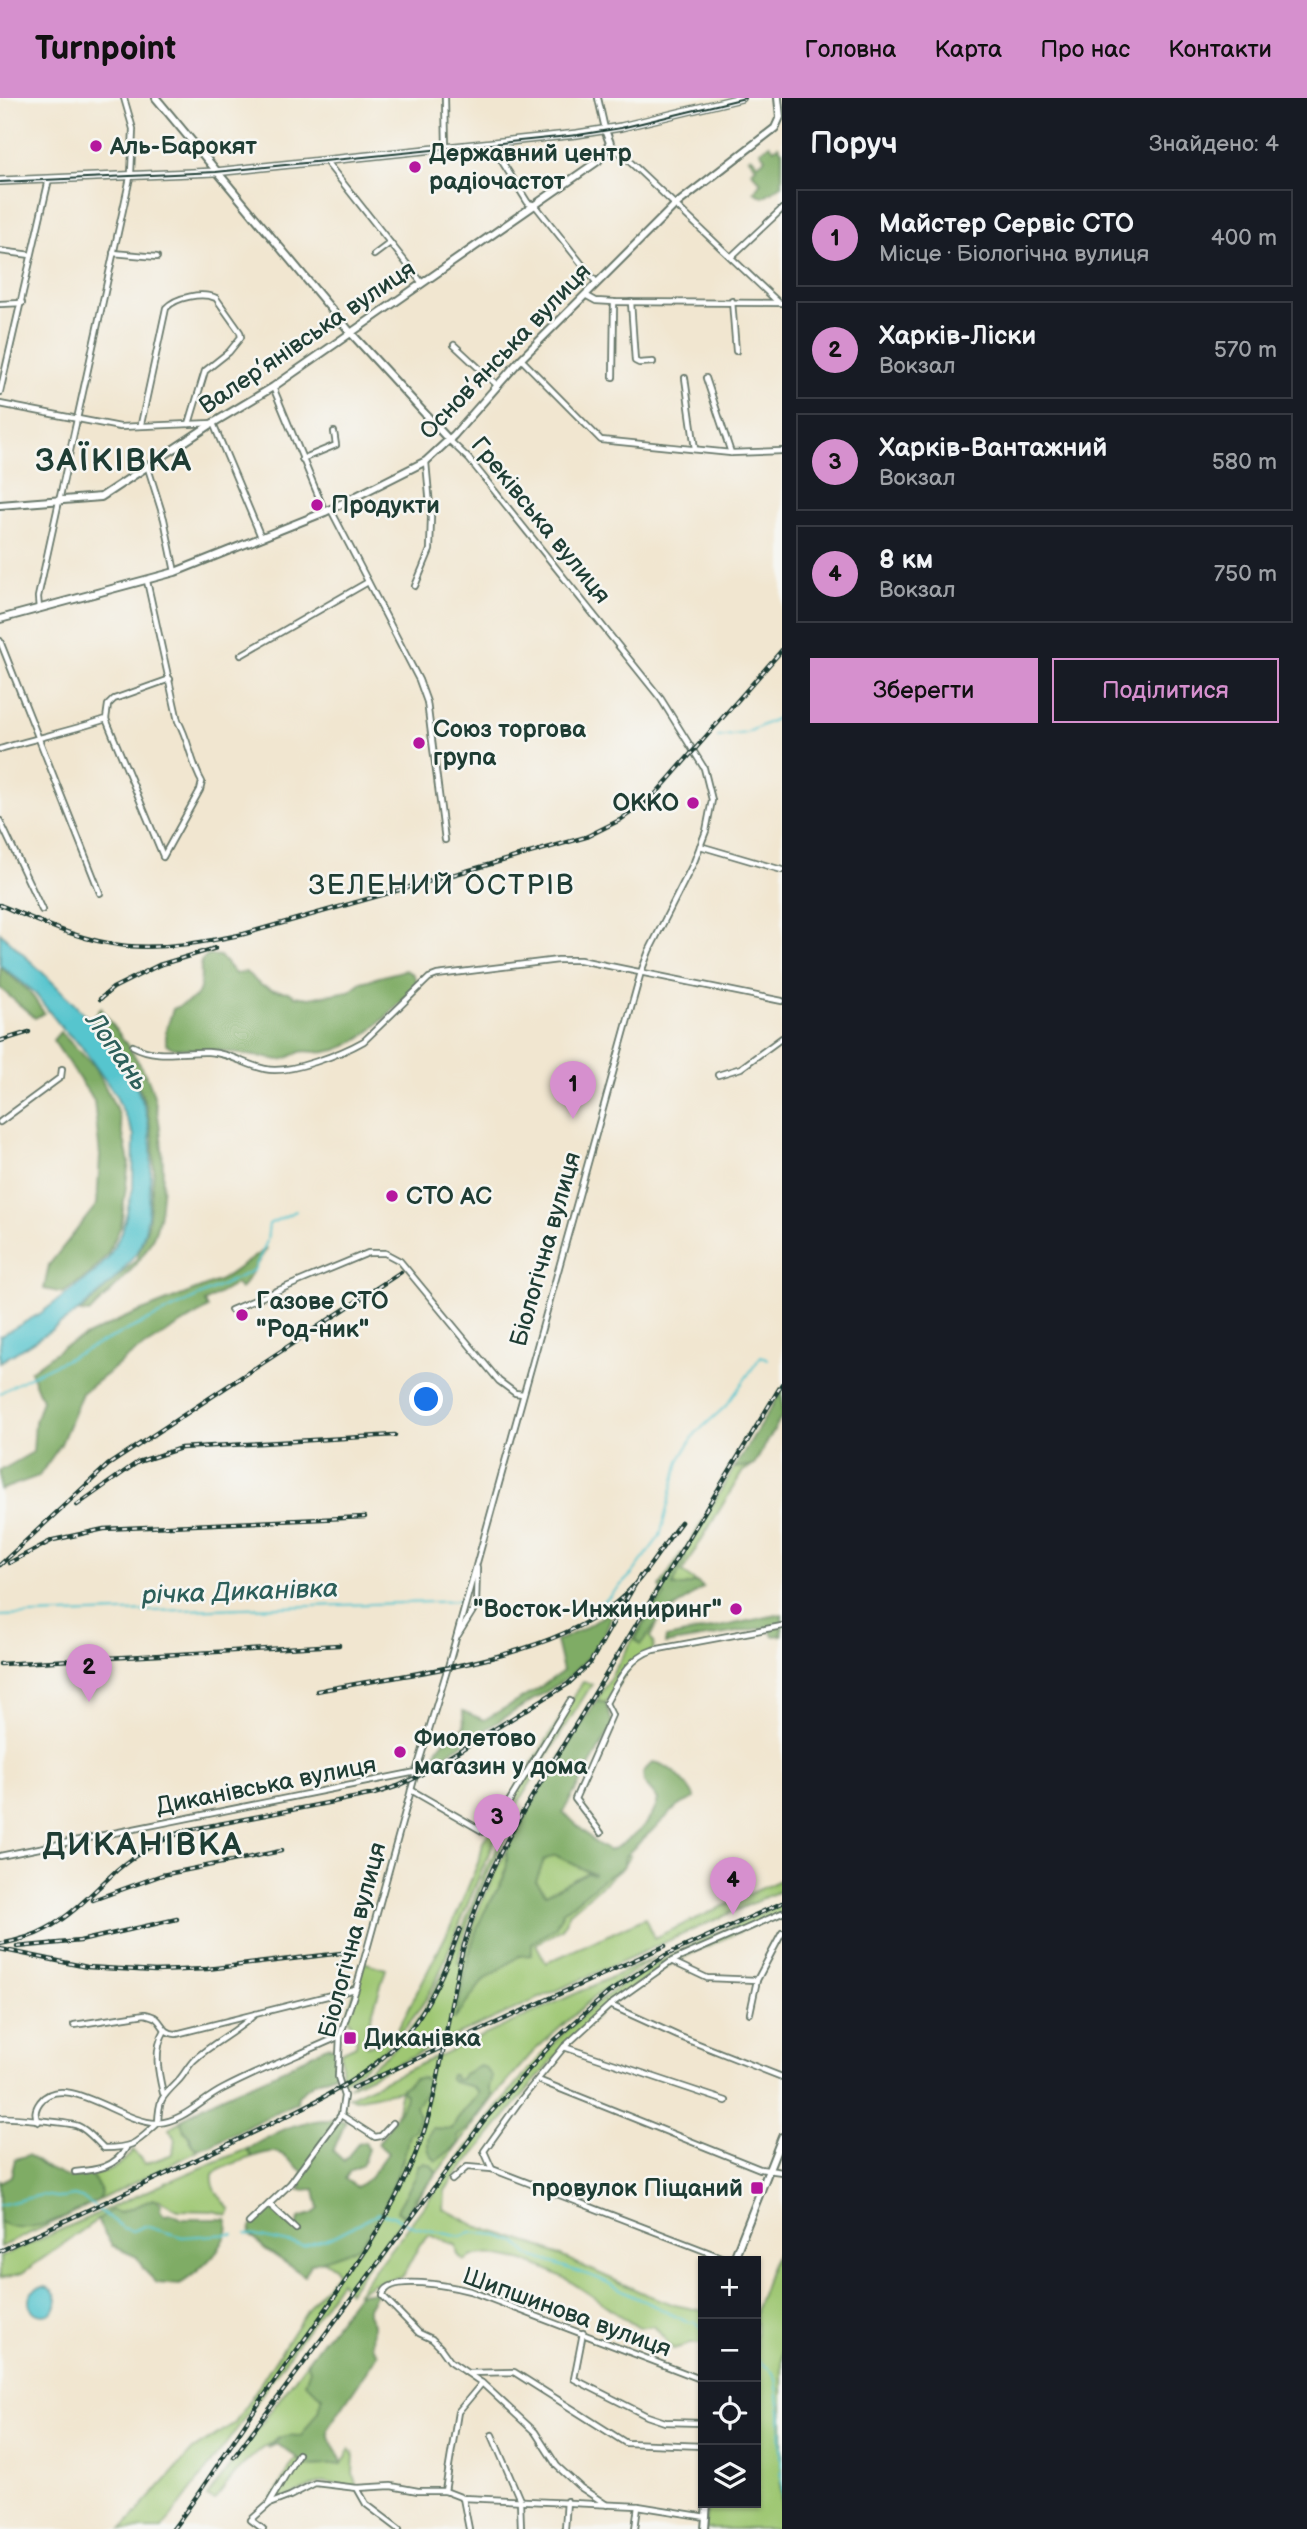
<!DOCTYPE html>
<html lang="uk">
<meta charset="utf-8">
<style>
:root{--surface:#171b24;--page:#20242c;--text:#f1f3f6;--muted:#9ea1a6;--line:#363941;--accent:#d690ce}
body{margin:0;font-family:"Balsamiq Sans",sans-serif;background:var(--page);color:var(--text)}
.controls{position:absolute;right:21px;bottom:21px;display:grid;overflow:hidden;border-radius:0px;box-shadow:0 2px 5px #0004}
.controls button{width:63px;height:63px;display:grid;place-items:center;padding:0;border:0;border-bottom:2px solid var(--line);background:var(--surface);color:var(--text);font:35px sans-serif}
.you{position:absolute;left:427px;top:1302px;width:24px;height:24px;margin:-18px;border:5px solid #fff;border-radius:50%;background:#1a73e8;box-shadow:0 0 0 10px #1a73e833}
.badge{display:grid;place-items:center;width:46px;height:46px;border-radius:50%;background:var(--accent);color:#111;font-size:23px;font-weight:700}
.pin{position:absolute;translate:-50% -58px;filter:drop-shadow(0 2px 4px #0008)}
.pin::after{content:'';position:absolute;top:37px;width:24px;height:21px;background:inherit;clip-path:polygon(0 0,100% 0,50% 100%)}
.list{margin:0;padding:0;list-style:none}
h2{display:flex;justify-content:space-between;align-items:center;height:91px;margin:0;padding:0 28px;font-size:30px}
h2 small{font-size:23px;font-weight:400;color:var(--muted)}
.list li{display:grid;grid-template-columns:46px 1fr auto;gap:21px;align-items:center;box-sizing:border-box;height:98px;margin:0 14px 14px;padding:0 14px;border:2px solid var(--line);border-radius:0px}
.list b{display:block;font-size:26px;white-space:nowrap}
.list p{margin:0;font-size:23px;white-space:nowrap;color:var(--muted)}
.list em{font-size:23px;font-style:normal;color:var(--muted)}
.actions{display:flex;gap:14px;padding:21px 28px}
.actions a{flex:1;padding:16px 0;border:2px solid var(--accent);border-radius:0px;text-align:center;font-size:24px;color:var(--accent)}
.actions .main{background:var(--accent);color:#111}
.icon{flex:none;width:38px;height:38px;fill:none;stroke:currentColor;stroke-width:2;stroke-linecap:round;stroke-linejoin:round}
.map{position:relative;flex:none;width:782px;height:2431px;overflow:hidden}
header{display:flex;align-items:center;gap:42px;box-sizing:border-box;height:98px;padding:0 35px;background:var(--accent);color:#111}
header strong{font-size:33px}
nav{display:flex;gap:38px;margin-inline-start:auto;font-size:24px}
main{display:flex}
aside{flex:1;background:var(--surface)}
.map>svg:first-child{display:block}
.green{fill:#9fc773;stroke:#5f8254;stroke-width:2}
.forest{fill:#7fac65;stroke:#4f744c;stroke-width:2;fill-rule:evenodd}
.water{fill:#57c5ce;stroke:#3b8181;stroke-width:2}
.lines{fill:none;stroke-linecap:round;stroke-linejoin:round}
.stream{stroke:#57c5ce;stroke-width:2}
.street-casing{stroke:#68786b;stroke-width:8}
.secondary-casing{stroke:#68786b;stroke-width:10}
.primary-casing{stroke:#68786b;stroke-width:10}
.street{stroke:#fff;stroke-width:4.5}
.secondary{stroke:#fff;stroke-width:6}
.primary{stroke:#fff;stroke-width:7}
.tram{stroke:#1f3d34;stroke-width:2}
.rail-casing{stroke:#1f3d34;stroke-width:4.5}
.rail{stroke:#f6f6f2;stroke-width:2;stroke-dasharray:5;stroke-linecap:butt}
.poi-dot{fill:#b5179e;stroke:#f6f6f2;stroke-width:2.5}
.labels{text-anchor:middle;stroke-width:5;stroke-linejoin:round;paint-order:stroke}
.poi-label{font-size:24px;font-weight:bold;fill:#1f3d34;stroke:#f6f6f2;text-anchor:start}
.street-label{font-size:24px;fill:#1f3d34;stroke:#f6f6f2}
.water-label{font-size:26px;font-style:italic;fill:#2d5f5a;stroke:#f6f6f2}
.quarter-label{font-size:28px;letter-spacing:2px;fill:#1f3d34;stroke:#f6f6f2}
.district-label{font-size:32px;font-weight:bold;letter-spacing:2px;fill:#1f3d34;stroke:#f6f6f2}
</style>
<header>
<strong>Turnpoint</strong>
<nav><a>Головна</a><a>Карта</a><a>Про нас</a><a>Контакти</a></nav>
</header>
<main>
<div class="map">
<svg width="782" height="2431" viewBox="0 0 782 2431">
<rect width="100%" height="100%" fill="#f6f6f2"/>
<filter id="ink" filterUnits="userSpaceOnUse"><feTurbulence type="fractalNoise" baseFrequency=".0143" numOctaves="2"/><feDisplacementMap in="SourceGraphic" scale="14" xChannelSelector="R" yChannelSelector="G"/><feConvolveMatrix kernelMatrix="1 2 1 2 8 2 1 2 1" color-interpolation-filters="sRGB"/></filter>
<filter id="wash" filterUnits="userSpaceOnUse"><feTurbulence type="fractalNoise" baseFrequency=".00686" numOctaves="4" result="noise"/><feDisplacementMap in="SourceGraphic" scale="28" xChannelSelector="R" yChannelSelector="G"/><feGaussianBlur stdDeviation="1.57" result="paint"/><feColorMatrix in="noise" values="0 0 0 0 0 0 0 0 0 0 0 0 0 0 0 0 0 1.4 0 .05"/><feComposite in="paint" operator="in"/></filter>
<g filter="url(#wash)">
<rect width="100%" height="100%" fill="#f1e6d0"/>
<g class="green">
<path d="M754,1367L743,1373L682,1474L703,1489L659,1522L650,1539L654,1545L653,1552L632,1564L606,1605L597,1602L734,1370Z"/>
<path d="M583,1584L592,1586L493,1745L436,1883C412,1929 385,1955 343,1984L341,1982V1954L356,1947L357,1937L347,1918L363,1864L386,1871L365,1938L367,1948L393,1941L457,1816L480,1760L483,1744Z"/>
<path d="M509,1728L511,1729C489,1772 467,1817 458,1865L463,1864L479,1810L506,1752L540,1758L630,1757L623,1769L570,1814L562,1831L536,1846L546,1865L645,1820L654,1840L782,1781V1792L459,1936L348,1989L398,1947L422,1916L449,1864L486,1771Z"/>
<path d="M782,1806V1815C722,1842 659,1865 608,1908C549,1958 504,2024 452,2082L445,2093L444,2111L476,2128L541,2149L645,2196L675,2207L703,2213V2246H690L673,2251L654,2228L639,2230C593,2201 561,2168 505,2159C489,2156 478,2153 464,2163L458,2157L456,2147L429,2137L420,2146L403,2178L372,2186L356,2196C379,2165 404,2135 427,2104C485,2025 543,1940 625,1884C674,1851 729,1830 782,1806Z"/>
<path d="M656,1859L594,1899L533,1954L497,1995L348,2194L341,2183L240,2327L162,2431H122L193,2352L235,2325L311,2206L337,2175L333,2168L292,2147L376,2116L401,1992L355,2001L348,1999Z"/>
<path d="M181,2023L184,2033L190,2039L191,2046L198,2053L99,2102L91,2076C109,2074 122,2068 133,2052L145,2066L173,2056L175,2041L169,2031Z"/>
<path d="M247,2051L252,2059L219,2071L213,2077C211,2092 222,2101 231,2112L228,2117L213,2113L178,2112L158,2101L97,2122L22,2175L0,2181V2159L186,2076Z"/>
<path d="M83,2108L59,2122L0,2149V2121Z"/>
<path d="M782,2147V2382L780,2386L782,2431H705L707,2405H756V2211L771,2168Z"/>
<path d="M307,2264C326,2306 329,2301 302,2340L278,2339C271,2347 263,2349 256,2356C239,2368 227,2387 214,2403L207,2399Z"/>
<path d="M350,2351L354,2356L353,2376L357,2390L324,2384L269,2406L295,2361L309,2368L342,2366Z"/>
</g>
<g class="forest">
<path d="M770,46L774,51L778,48L782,53V87L763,99L754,94L761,84L751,73L756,69L749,60L752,59L758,66L765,60L760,53Z"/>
<path d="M209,857L220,858L235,876L246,874L260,887L272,892L289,894L295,898L309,900L349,893L361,884L405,872L413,876L417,884L414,891C390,914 362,949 326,954C317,956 309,951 300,954C292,957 288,961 280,962L215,952L173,950L166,946V933L173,911C205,897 200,896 201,863Z"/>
<path d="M0,869L29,893L44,915L35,920L0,890Z"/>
<path d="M101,910C115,931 137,958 148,981C164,1016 170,1109 151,1143C136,1172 111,1193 89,1215L80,1214L136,1162L148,1127L154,1073L153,1042L147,1011L140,992L128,966L92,920Z"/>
<path d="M60,934L95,969L118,1014L129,1064L121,1128L107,1157L90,1176L63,1195L44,1191L49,1167L97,1106L100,1058L94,1003L53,942Z"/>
<path d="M267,1150L242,1190L240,1191L236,1186L205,1204L208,1210L135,1254L82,1295L61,1346L39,1378L0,1392V1373L33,1354L35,1324L42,1302L30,1273L63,1249L124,1220L221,1182Z"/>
<path d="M782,1292V1318L754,1367L734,1370Z"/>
<path d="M681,1455L686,1458L673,1488H684L696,1484L703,1489L678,1508L664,1515L640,1547L635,1541L653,1510L665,1498L660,1489Z"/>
<path d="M608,1515L611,1518C607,1541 584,1564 568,1580L435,1663C435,1644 450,1639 464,1629L463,1613L484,1622L538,1591L563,1573L556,1543L581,1532Z"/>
<path d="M782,1516V1537L773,1538L768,1529L665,1546L666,1540Z"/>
<path d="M597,1602L606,1605L613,1627L563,1714L596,1745L609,1753C629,1743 655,1724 658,1701L644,1685L643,1674L653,1664C670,1666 687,1685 695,1700L678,1708L625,1758L623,1769L603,1781L563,1814L555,1830L532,1845V1857L519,1858L483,1883L454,1922C464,1889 467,1853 481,1821C491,1796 512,1782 506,1752L543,1687ZM555,1757L595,1777L586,1775L546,1796L536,1783L544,1762Z"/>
<path d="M326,1948L336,1950L335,1976L315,1984L298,1997L297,2004L211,2047L197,2051L192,2047L190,2039L184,2033L181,2023C210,2000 245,1990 278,1974C295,1967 310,1957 326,1948Z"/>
<path d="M480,1968L486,1970L492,1979L489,1989L492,1995L490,2001L467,2031L458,2038L459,2046L436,2063C426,2054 426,2042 432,2030L452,2031L457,2021L479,1995C470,1983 460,1989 450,1982V1977H454L455,1982L461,1981L464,1976Z"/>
<path d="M423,1979L428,1984L427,1992L416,2008L419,2019L415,2033L409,2036C406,2060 377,2137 357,2149C343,2157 325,2161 310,2166L305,2178L265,2151L250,2137L251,2129L271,2111L297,2131L299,2120L312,2116L319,2111L315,2091L300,2092L303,2074C280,2056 283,2048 252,2059L247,2051C281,2031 305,2018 346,2023L333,2053L344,2063L358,2046L365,2044L368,2051L362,2067L350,2073L345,2081L357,2089L370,2080L388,2055L378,2046L405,2003L406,1997L401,1991L414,1981Z"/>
<path d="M28,2057L43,2068L68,2080L91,2076L102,2095L99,2102C72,2115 28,2141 0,2124V2083L1,2084L11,2078L15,2061Z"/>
<path d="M424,2065L431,2067L436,2074L433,2081L415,2100L405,2118L397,2114L398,2110L415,2080L418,2067Z"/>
<path d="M154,2101L161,2106L160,2112L164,2117L173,2116L181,2121H226C236,2143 197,2175 179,2187L157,2185L144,2172L137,2159L112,2148L97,2122L111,2112L119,2115Z"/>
<path d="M377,2194L368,2210V2216L373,2226L372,2247L378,2256L328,2330C327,2344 340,2353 342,2366L309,2368L277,2346L268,2350C279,2338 285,2336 301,2338L318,2313L322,2298L305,2285L310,2271L307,2264L355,2200L360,2196Z"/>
</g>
<g class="water">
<path d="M0,834C50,883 131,949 147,1019C152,1041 152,1066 150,1088C149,1107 147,1139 136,1155C102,1203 50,1234 0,1264V1238L41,1215L93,1176L108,1160L122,1134L133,1090L134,1037L115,996L81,948L63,931L33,893L0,867Z"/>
<circle cx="43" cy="2203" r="14"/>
</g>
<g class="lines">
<g class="stream">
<path d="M718,639L746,635L782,618"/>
<path d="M0,1295L27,1280L254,1172L267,1143L269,1126L296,1113"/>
<path d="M594,1509L608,1500L633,1475L660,1438L679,1363L695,1336L727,1307L761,1258L768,1261"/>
<path d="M0,1518L463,1503"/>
<path d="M0,2107L41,2097L62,2100L74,2098L84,2101L123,2130L133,2133L145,2128L182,2139L233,2136"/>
<path d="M246,2136L303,2148L331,2140L379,2115L393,2118L415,2129L461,2139L471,2134L495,2137L516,2144L529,2157L538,2160L600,2181L687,2224H695L701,2230"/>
<path d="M756,2261L771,2272L776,2280L780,2314L782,2400"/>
</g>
</g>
</g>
<g filter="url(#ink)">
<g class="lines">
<defs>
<g id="street">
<path d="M445,0L446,50"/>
<path d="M598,0L605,31"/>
<path d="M610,45L778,204"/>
<path d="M491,46L528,105L535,107L596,184"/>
<path d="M328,62V66L422,185"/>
<path d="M0,153L31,157"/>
<path d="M113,155L157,159"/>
<path d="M374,157L390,145"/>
<path d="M732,158L782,111"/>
<path d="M585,197L596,203L614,204L782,205"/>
<path d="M732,203L736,253"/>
<path d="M631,204L635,263L639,265L653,264"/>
<path d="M0,206L22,205"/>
<path d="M454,247L497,287"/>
<path d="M521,261L601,342L731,355L782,353"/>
<path d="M613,279L614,204"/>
<path d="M685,280L695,351"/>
<path d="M706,280L731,355"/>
<path d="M273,289L325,414"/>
<path d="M0,294L49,81"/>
<path d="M0,306L120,329L213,325L261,439"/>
<path d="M141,326L166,210C176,199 202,194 216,200L240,234L241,239L229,254L205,273L189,326"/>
<path d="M302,361L336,347L334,334"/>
<path d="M148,370L164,421L175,474"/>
<path d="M331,412L419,582L427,604L445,742"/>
<path d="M147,483L178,623C189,642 191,665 202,684L200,692L163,759"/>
<path d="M415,488L430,452L431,419L426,364"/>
<path d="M39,511L38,499L131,75L133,31L124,0"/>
<path d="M0,543L100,795"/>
<path d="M241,557L368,484"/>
<path d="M106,621L163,758"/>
<path d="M0,651C35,640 71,633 106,621L108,607L114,601L170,581"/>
<path d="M0,723L42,812"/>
<path d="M700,748L782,772"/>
<path d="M133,948C157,961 182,953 208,954C230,955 245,967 265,971C289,977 343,955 364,943L429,880L437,877L558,862H580L782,903"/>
<path d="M718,977L741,970L782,940"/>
<path d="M0,1024L61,979L62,971"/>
<path d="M231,1212L368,1155H385L400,1163L499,1283L515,1295L523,1296"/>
<path d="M458,1537L476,1508L477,1470"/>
<path d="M411,1692L484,1734L493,1730L570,1603"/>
<path d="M601,1735L575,1701L612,1617L606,1605C617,1585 629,1559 653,1552L782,1528"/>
<path d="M0,1758L416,1674"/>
<path d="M673,1864L707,1880L757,1882"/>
<path d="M610,1907L678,1938L782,1979"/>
<path d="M750,1915L757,1882L782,1835"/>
<path d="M74,1927L145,1916C149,1917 153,1918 156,1920C164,1927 163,1935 176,1936L355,1891"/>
<path d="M564,1949L726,2003"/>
<path d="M538,1982L760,2071L782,2074"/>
<path d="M163,1995C158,1974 153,1952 165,1932"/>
<path d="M341,2017L375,2039L381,2038L393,2025"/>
<path d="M0,2020C6,2018 72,2025 78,2028C88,2032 96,2043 104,2050C134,2050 136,2045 157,2026"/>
<path d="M38,2024C34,2016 35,2011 40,2004C64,1972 124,2027 158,2025C184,2023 201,2002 223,1991C261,1971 301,1956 340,1938"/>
<path d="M158,2025C159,2001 161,2000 178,1983C184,1977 188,1968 194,1962C213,1944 237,1934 255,1916"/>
<path d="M492,2071L484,2053L519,2004L564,1949L610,1907L672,1863L782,1815"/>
<path d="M75,2074C96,2072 115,2070 126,2050"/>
<path d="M452,2082L467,2069L492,2071L731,2163"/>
<path d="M269,2106L296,2131"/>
<path d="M249,2125L290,2086L341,2017L344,1998L338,1979L340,1938L356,1891L416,1674L448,1569L641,874L649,853L694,764L706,733L712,702L704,670L661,601L469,361L449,342"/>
<path d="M583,2235L574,2281L647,2318L665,2324L703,2325"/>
<path d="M468,2275L514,2274L626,2345L703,2348"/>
<path d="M492,2337L520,2402L521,2431"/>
<path d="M357,2390L391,2388L418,2393H445L463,2400L638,2408L706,2419"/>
<path d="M445,2393L458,2314L482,2285"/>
<path d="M463,2400L469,2431"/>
<path d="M269,2405L298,2356"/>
<path d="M607,2407L580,2389L557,2368L535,2334L482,2285L450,2263L440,2249L432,2241L419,2235L383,2198C385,2174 454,2189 470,2193L703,2282"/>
<path d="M263,2431L251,2422L269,2406L290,2398L315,2385L357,2390L366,2406L399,2431"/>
<path d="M565,2431L567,2403"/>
<path d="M635,2431L638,2408"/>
</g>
<g id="secondary">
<path d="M156,0L351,235L449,342"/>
<path d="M0,407L101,399L213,325L273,289L598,63L610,45L605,32"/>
<path d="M0,521L175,474L325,414L426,363L454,337L521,261L674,108L775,30L780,19L778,0"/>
<path d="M733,2163L782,2039"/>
<path d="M705,2431L707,2405"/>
</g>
<path id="primary" d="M0,83L215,74L577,36L621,29L741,0"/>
</defs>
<use href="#street" class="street-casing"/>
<use href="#secondary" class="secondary-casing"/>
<use href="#primary" class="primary-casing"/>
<use href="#street" class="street"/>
<use href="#secondary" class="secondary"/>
<use href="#primary" class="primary"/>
<path class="tram" d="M0,84L216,74L578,37L621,30L745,0"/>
<defs>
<g id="rail">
<path d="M0,807C40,824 83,844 127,848C167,851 206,844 244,836L586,739L620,722L652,700L782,552"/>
<path d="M100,901L113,890L159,867L216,850"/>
<path d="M0,943L29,934"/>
<path d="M77,1407L138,1364L181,1350L395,1337"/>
<path d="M9,1465L53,1442L104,1431L365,1419"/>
<path d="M0,1467L108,1367L401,1174"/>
<path d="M0,1566L339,1547"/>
<path d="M317,1593C409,1575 538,1564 613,1507C641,1486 660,1451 681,1424"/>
<path d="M93,1802L162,1777L281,1753"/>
<path d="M0,1846C16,1843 32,1839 46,1831C74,1816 94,1793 117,1772C138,1754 162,1741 188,1732L374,1696L398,1688L415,1680L568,1586L590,1565L640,1478"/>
<path d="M17,1849L80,1843L177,1821"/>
<path d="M0,1851L87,1869L155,1873L207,1871L350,1854"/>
<path d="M353,1990L665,1848"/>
<path d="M225,2048C284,2018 358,1990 403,1940C430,1909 446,1869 460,1831"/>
<path d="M0,2153L232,2045"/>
<path d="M234,2359L485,2021L555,1942L608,1895L666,1857L782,1805"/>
<path d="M173,2431C207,2386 236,2337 269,2291C326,2210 392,2129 424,2033C444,1973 447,1909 464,1847C477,1800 499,1754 524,1712L782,1286"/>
</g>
</defs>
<use href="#rail" class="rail-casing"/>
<use href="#rail" class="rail"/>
</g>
</g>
<g class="poi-dot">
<circle cx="96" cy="48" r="7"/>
<circle cx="415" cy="69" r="7"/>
<circle cx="317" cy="407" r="7"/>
<circle cx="419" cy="645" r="7"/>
<circle cx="693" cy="705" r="7"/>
<circle cx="392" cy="1098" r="7"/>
<circle cx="242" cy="1217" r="7"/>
<circle cx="736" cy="1511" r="7"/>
<circle cx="400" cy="1654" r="7"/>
<rect x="343" y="1933" width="14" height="14" rx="3.5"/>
<rect x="750" y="2083" width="14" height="14" rx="3.5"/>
</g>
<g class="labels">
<g class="poi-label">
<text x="110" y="56">Аль-Барокят</text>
<text x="429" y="63">Державний центр<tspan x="429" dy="28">радіочастот</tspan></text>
<text x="331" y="415">Продукти</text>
<text x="433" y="639">Союз торгова<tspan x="433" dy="28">група</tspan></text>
<text x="679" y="713" text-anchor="end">ОККО</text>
<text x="406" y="1106">СТО АС</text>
<text x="256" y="1211">Газове СТО<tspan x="256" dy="28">"Род-ник"</tspan></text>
<text x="722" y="1519" text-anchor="end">"Восток-Инжиниринг"</text>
<text x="414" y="1648">Фиолетово<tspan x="414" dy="28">магазин у дома</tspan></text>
<text x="364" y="1948">Диканівка</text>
<text x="743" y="2098" text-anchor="end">провулок Піщаний</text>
</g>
<g class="street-label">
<text transform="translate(307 239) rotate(-34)" y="8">Валер’янівська вулиця</text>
<text transform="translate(505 253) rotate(-46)" y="8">Основ’янська вулиця</text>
<text transform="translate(541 422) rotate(51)" y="8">Греківська вулиця</text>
<text transform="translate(545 1151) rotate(-74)" y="8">Біологічна вулиця</text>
<text transform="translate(266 1687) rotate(-11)" y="8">Диканівська вулиця</text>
<text transform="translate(352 1842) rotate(-75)" y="8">Біологічна вулиця</text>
<text transform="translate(567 2214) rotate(20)" y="8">Шипшинова вулиця</text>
</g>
<g class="water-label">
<text transform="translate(118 953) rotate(55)" y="9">Лопань</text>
<text transform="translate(240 1493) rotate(-2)" y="9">річка Диканівка</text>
</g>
<g class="quarter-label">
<text x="442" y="796">ЗЕЛЕНИЙ ОСТРІВ</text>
</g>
<g class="district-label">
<text x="114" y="373">ЗАЇКІВКА</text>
<text x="143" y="1757">ДИКАНІВКА</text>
</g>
</g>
</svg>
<div class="controls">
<button>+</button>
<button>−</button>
<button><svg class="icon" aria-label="locate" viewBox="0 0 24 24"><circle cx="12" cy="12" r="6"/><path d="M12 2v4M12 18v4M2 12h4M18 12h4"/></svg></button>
<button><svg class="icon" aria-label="layers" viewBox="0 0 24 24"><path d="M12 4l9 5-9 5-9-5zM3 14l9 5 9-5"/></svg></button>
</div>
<div class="you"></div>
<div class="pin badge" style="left:573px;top:1021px">1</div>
<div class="pin badge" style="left:89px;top:1604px">2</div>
<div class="pin badge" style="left:497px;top:1754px">3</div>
<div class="pin badge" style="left:733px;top:1817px">4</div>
</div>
<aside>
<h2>Поруч<small>Знайдено: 4</small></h2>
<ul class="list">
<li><span class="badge">1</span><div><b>Майстер Сервіс СТО</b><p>Місце · Біологічна вулиця</p></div><em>400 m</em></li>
<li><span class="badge">2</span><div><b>Харків-Ліски</b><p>Вокзал</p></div><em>570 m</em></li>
<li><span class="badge">3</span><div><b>Харків-Вантажний</b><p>Вокзал</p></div><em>580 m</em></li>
<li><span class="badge">4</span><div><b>8 км</b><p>Вокзал</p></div><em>750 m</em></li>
</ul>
<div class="actions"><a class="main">Зберегти</a><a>Поділитися</a></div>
</aside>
</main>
